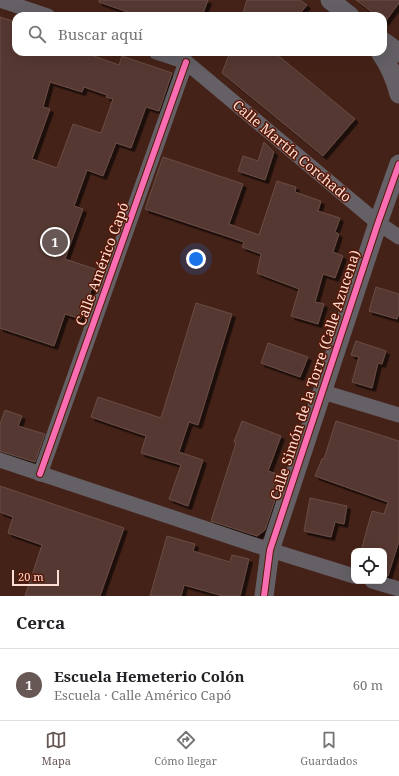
<!DOCTYPE html>
<html lang="es">
<meta charset="utf-8">
<style>
:root{--surface:#fff;--page:#f6f6f6;--text:#202124;--muted:#757577;--line:#e0e0e0;--accent:#675856}
body{margin:0;font-family:"Noto Serif",serif;background:var(--page);color:var(--text)}
.controls{position:absolute;right:12px;bottom:12px;display:grid;overflow:hidden;border-radius:8px;box-shadow:0 4px 16px #0002}
.controls button{width:36px;height:36px;display:grid;place-items:center;padding:0;border:0;border-bottom:1px solid var(--line);background:var(--surface);color:var(--text);font:20px sans-serif}
.scale{position:absolute;left:12px;bottom:10px;width:47px;box-sizing:border-box;padding-left:4px;border:2px solid #feddd4;border-top:0;font-size:11px;line-height:14px;white-space:nowrap;color:#feddd4;-webkit-text-stroke:3px #571706;paint-order:stroke}
.you{position:absolute;left:196px;top:259px;width:14px;height:14px;margin:-10px;border:3px solid #fff;border-radius:50%;background:#1a73e8;box-shadow:0 0 0 6px #1a73e833}
.badge{display:grid;place-items:center;width:26px;height:26px;border-radius:50%;background:var(--accent);color:#fff;font-size:13px;font-weight:700}
.pin{position:absolute;translate:-50% -50%;border:2px solid #fff;box-shadow:0 1px 4px #0006}
.list{margin:0;padding:0;list-style:none}
h2{display:flex;justify-content:space-between;align-items:center;height:52px;margin:0;padding:0 16px;font-size:17px}
h2 small{font-size:13px;font-weight:400;color:var(--muted)}
.list li{display:grid;grid-template-columns:26px 1fr auto;gap:12px;align-items:center;box-sizing:border-box;height:72px;padding:0 16px;border-top:1px solid var(--line)}
.list b{display:block;font-size:15px;white-space:nowrap}
.list p{margin:0;font-size:13px;white-space:nowrap;color:var(--muted)}
.list em{font-size:13px;font-style:normal;color:var(--muted)}
.icon{flex:none;width:22px;height:22px;fill:none;stroke:currentColor;stroke-width:2;stroke-linecap:round;stroke-linejoin:round}
.map{position:relative;flex:none;width:399px;height:596px;overflow:hidden}
.search{position:absolute;background:var(--surface);box-shadow:0 4px 16px #0002;left:12px;right:12px;top:12px;height:44px;display:flex;align-items:center;gap:10px;box-sizing:border-box;padding:0 14px;border-radius:12px;color:var(--muted);font-size:15px}
.sheet{height:124px;background:var(--surface)}
nav{display:flex;justify-content:space-around;align-items:center;box-sizing:border-box;height:56px;border-top:1px solid var(--line);background:var(--surface);font-size:11px;color:var(--muted)}
nav a{display:grid;justify-items:center;gap:2px}
nav .on{color:var(--accent)}
.map>svg:first-child{display:block}
.building{fill:#563931;stroke:#694c44;fill-rule:evenodd;filter:url(#shadow)}
.lines{fill:none;stroke-linecap:round;stroke-linejoin:round}
.minor{stroke:#646066;stroke-width:15}
.tertiary{stroke:#646066;stroke-width:19}
.cycleway-casing{stroke:#571706;stroke-width:8}
.cycleway{stroke:#f96db3;stroke-width:6}
.labels{text-anchor:middle;stroke-width:3;stroke-linejoin:round;paint-order:stroke}
.street-label{font-size:14px;fill:#feddd4;stroke:#571706}
</style>
<div class="map">
<svg width="399" height="596" viewBox="0 0 399 596">
<defs>
<filter id="shadow"><feDropShadow dx="3.5" dy="3.5" stdDeviation="0" flood-color="#0009"/></filter>
</defs>
<rect width="100%" height="100%" fill="#452218"/>
<g class="building">
<path d="M99,0H208L202,16H139L99,2Z"/>
<path d="M247,0H300L307,5L298,16H242Z"/>
<path d="M356,0H399V3L385,22L383,20V16H377Z"/>
<path d="M0,17L16,22V52H83L119,65L122,56L172,73L159,111L146,107L131,148L116,143L103,176L87,170L74,206L83,209L65,259L98,270L81,319L65,314L54,346L0,328ZM50,82L82,92L84,87L107,95L106,97L113,99L101,133L73,124L57,168L32,159L50,109L43,107Z"/>
<path d="M230,52H274L355,119L323,156L222,73Z"/>
<path d="M264,142L274,152L265,180L238,171L243,156L258,161Z"/>
<path d="M163,157L243,184L229,224L259,235L277,181L296,187L295,192L321,201L318,211L340,218L335,232L339,234L333,252L343,256L335,278L323,274L315,302L324,304L318,324L291,316L299,289L257,273L261,254L242,247L244,242L145,209Z"/>
<path d="M376,287L399,294V312L397,319L369,311Z"/>
<path d="M196,303L232,314L198,425L189,422L179,452L203,460L188,506L169,499L181,465L141,453L146,436L91,417L98,397L161,418Z"/>
<path d="M356,341L386,351L382,364L378,363L372,388L352,382L359,357L351,355Z"/>
<path d="M268,343L308,357L300,377L261,363Z"/>
<path d="M5,410L22,416L18,426L45,434L35,462L0,451V424Z"/>
<path d="M242,421L281,436L268,471L283,476L265,530L257,536L211,521L236,443L234,442Z"/>
<path d="M336,421L399,441V541L388,576L384,575V551H361L372,511L384,514L388,502L315,476L322,459H324Z"/>
<path d="M0,486L124,528L100,596H25L42,545L8,533L13,517L0,512Z"/>
<path d="M310,498L347,506L344,524L335,522L331,537L304,531Z"/>
<path d="M167,536L195,544L193,551L230,562L232,555L249,559L240,596H223L184,585L181,596H150Z"/>
</g>
<g class="lines">
<g class="minor">
<path d="M0,0L48,16"/>
<path d="M156,52L186,62L378,223L399,237"/>
<path d="M323,392L399,415"/>
<path d="M0,460L270,550L354,576"/>
<path d="M40,474L186,62"/>
<path d="M372,581L399,589"/>
</g>
<g class="tertiary">
<path d="M330,0L350,16"/>
<path d="M383,41L399,53"/>
<path d="M380,52C389,65 395,78 399,94"/>
<path d="M264,596L270,550L378,223L399,164"/>
</g>
<defs>
<g id="cycleway">
<path d="M40,474L186,62"/>
<path d="M264,596L270,550L378,223L399,164"/>
</g>
</defs>
<use href="#cycleway" class="cycleway-casing"/>
<use href="#cycleway" class="cycleway"/>
</g>
<g class="labels">
<g class="street-label">
<text transform="translate(292 151) rotate(40)" y="5">Calle Martín Corchado</text>
<text transform="translate(102 264) rotate(-70)" y="5">Calle Américo Capó</text>
<text transform="translate(315 375) rotate(-72)" y="5">Calle Simón de la Torre (Calle Azucena)</text>
</g>
</g>
</svg>
<div class="controls">
<button><svg class="icon" aria-label="locate" viewBox="0 0 24 24"><circle cx="12" cy="12" r="6"/><path d="M12 2v4M12 18v4M2 12h4M18 12h4"/></svg></button>
</div>
<div class="scale">20 m</div>
<div class="you"></div>
<div class="pin badge" style="left:55px;top:242px">1</div>
<div class="search"><svg class="icon" aria-label="search" viewBox="0 0 24 24"><circle cx="10" cy="10" r="6"/><path d="M15 15l6 6"/></svg>Buscar aquí</div>
</div>
<section class="sheet">
<h2>Cerca<small></small></h2>
<ul class="list">
<li><span class="badge">1</span><div><b>Escuela Hemeterio Colón</b><p>Escuela · Calle Américo Capó</p></div><em>60 m</em></li>
</ul>
</section>
<nav>
<a class="on"><svg class="icon" aria-label="map" viewBox="0 0 24 24"><path d="M3 6l6-2 6 2 6-2v14l-6 2-6-2-6 2zM9 4v14M15 6v14"/></svg>Mapa</a>
<a><svg class="icon" aria-label="directions" viewBox="0 0 24 24"><path d="M12 3l9 9-9 9-9-9zM9 14v-3h6M13 9l2 2-2 2"/></svg>Cómo llegar</a>
<a><svg class="icon" aria-label="saved" viewBox="0 0 24 24"><path d="M7 4h10v16l-5-4-5 4z"/></svg>Guardados</a>
</nav>
